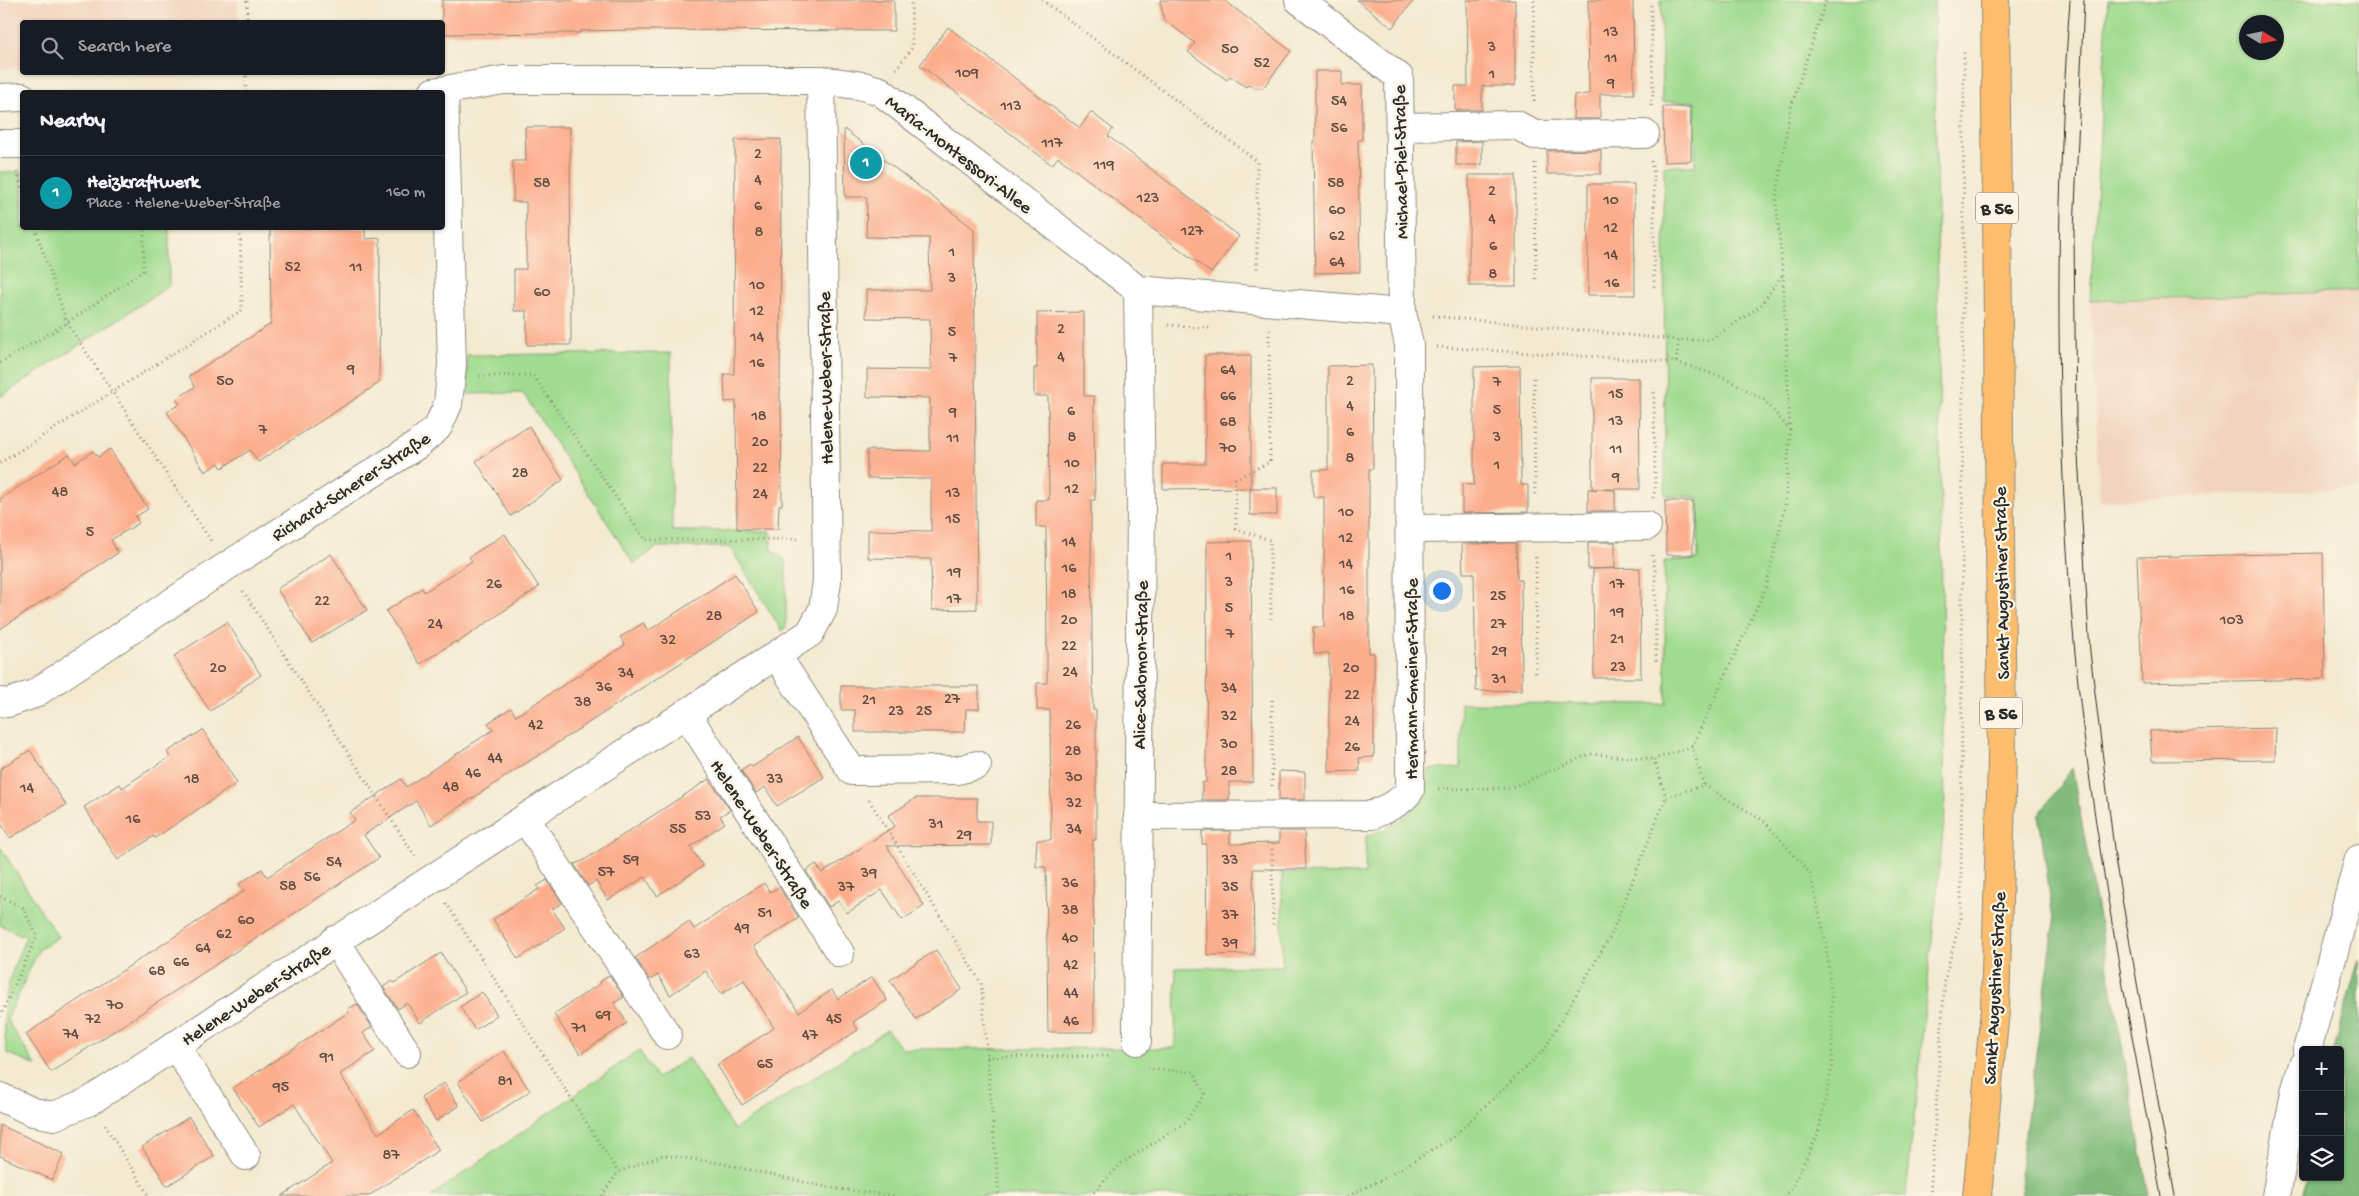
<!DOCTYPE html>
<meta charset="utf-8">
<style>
:root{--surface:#171b24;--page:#242831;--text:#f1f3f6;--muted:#9ea1a6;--line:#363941;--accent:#0f766e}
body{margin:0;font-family:"Gochi Hand",sans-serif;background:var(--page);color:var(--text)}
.controls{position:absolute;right:15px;bottom:15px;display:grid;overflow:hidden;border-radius:5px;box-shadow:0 1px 4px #0004}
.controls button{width:45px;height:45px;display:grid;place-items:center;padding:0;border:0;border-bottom:1px solid var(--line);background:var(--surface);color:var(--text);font:25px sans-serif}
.compass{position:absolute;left:2239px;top:15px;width:45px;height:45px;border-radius:50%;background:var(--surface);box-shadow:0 1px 4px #0004;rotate:100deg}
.you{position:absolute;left:1441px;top:590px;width:18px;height:18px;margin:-12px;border:4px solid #fff;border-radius:50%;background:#1a73e8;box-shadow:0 0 0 8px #1a73e833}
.badge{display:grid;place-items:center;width:32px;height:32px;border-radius:50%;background:var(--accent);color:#fff;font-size:16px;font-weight:700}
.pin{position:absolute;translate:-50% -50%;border:2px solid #fff;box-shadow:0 1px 5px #0006}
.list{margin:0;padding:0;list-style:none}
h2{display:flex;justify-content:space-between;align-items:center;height:65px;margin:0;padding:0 20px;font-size:21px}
h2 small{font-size:16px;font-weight:400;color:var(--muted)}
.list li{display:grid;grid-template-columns:32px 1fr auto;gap:15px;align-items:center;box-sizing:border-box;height:75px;padding:0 20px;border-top:1px solid var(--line)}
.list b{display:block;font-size:19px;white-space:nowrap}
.list p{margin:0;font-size:16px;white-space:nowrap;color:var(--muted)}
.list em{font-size:16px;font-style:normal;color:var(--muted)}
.icon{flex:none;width:28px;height:28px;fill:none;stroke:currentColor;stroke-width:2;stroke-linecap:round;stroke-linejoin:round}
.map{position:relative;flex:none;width:2359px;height:1196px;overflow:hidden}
.search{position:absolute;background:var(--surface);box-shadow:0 1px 4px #0004;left:20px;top:20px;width:425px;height:55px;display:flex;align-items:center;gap:12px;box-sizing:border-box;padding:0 18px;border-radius:5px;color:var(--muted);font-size:19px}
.panel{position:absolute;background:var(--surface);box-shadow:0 1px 4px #0004;left:20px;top:90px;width:425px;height:140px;border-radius:5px}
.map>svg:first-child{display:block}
.built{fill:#f2d4be}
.green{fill:#a0dc8f;stroke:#66845d;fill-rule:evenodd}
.forest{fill:#80bc7a;stroke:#567452}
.building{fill:#fcad8c}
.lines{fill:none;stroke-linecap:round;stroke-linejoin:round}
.minor-casing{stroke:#8f8a7e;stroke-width:30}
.major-casing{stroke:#8f8a7e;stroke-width:30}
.path{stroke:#8f8a7e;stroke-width:3;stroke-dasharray:1 4;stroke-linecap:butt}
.minor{stroke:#fff;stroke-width:28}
.major{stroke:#fbbd6e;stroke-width:28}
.tram{stroke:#2b2b2b;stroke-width:1}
.labels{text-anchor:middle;stroke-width:4.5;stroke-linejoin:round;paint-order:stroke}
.number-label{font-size:16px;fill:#5f4c43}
.shield{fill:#fcf5e5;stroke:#6a6863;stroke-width:1}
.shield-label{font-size:18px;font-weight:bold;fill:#2b2b2b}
.street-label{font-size:19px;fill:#2b2b2b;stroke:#fcf5e5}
</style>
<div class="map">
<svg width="2359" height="1196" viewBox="0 0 2359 1196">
<rect width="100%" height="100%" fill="#fcf5e5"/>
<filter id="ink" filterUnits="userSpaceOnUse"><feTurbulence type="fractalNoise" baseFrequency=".02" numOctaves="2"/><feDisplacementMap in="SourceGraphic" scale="10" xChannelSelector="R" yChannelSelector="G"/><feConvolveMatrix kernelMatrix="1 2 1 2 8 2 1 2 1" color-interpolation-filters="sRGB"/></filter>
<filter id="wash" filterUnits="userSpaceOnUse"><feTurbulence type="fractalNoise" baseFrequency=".0096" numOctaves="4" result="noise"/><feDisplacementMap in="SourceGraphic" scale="20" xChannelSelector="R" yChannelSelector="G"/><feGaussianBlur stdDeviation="1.12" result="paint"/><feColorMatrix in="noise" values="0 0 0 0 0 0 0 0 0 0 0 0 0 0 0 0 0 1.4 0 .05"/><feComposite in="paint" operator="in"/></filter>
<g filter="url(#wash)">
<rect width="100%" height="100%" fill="#f3ead0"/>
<g class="built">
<path d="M0,0H238V22H22V68L0,69Z"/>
<path d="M2359,291V488L2100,501L2090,301Z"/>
</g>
<g class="green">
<path d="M1661,0H1934L1945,812L1906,1196H431L639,1050L657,1078L688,1058L734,1130L887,1030L902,1049L1175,1048L1176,968L1282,966V873L1365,874L1366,836C1405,823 1421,811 1429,769L1461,768V703L1666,704L1664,561L1698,560V497L1665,496L1664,166H1695V102H1662Z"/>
<path d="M2108,0H2359V291L2090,301ZM2276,22V52H2246V22Z"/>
<path d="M0,172H22V228H169V286L0,397Z"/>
<path d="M671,353L672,531H771V548L786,561V627L782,631L730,547H657L634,564L523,393L468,394L467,355Z"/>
<path d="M0,847L58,937L39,949L7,1020L36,1066L7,1053C0,1003 7,981 26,937L0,925Z"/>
</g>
<g class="forest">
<path d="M2072,768L2149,1196H2022L2020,1169L2054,926L2039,815Z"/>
<path d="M2359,958V1196H2303L2307,1177H2340V1050H2334Z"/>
</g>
<g id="blocks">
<g class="building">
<path d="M442,0H894V31L633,30L580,31V33L442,34Z"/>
<path d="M1160,0H1224L1291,51L1263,88H1254L1249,84L1246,87L1230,76L1227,80L1188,52L1195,43L1164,20Z"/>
<path d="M1357,0H1414L1392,28Z"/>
<path d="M1467,0H1515V86H1482V110H1455V86H1468Z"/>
<path d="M1588,0H1633L1634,94H1600V119H1573L1574,95L1589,94Z"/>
<path d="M948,27L1080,128L1091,112L1113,129L1108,136L1239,236L1211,273L1058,157L1052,165L920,65Z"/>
<path d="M1315,71H1342V85H1362V140H1358L1360,272L1315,273L1313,141H1315Z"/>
<path d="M1663,107H1691V161L1664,162Z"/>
<path d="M525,127H570L571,345H527V311H514V269H526V202H513V161H526Z"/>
<path d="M844,129L974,229L977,609L932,610L931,559L868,558V530L931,531V479L867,478V450L930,451V398L867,397V369L931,370L930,319L866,318V290H930L929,238L866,237L867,197H845Z"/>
<path d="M781,139L780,401H781L782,505H779L778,529H737L736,401L725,402L724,374H734L735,140Z"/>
<path d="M1482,141V165H1456V142Z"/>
<path d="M1601,150V174H1547V151Z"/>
<rect x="1469" y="175" width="47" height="111"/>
<path d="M1588,184H1634L1635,295H1588Z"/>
<path d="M270,228H365V239L380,238L379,383L258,462L250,450L222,468L219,463L205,472L167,412L180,404L176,399L195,387L189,376L271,324Z"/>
<path d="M1084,312V396H1094V422L1095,500H1091V553L1093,710H1096V840H1093L1094,1032H1048L1046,867H1036V853L1037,840H1051L1050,710H1037V683H1047V657L1046,527H1036V500H1049L1048,396H1034V368H1037V313Z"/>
<path d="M1205,355H1251V488L1163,489V464H1205Z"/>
<path d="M1372,365L1373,469H1369V653H1374V757L1359,758L1360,771L1329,772V653L1314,654L1313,627H1324V497H1313V470H1328V366Z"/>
<path d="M1520,366L1521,485H1528V512L1462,513V484L1474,485V367Z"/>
<path d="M1592,378H1639L1640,489H1592Z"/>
<path d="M529,426L563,480L511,516L476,461Z"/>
<path d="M110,449L148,509L135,517L139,523L111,540L118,553L0,629V499L69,454L75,463L93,451L98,457Z"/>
<rect x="1250" y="488" width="27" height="27"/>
<path d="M1588,489L1615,490V511H1588Z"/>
<path d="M1665,501H1693V555H1666Z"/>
<path d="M505,534L539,587L457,643L456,641L420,664L386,611L422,588L424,592L448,577L472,561L469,557Z"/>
<path d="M1251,541L1253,782H1229V800H1202V783L1206,782L1207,542Z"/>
<path d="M1588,542H1615V568L1588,569Z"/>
<path d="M1516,543L1517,580H1521L1522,690L1476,691L1474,573H1463L1462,544Z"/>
<path d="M2323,553L2325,679L2142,683L2137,557Z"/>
<path d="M331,554L367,610L312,643L277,589Z"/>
<path d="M1640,568L1641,678H1594L1593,569Z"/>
<path d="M735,574L759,612L431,825L416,801L364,835L379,858L51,1072L26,1034L244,891L239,884L262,869L267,877L355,820L350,813L401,779L406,787L493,730L488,723L511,708L516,716L625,645L620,637L632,630L643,623L648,631Z"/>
<path d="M227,622L261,675L241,689L242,691L210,711L174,656Z"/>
<path d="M841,686H979V709H966L965,732H855V710H841Z"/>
<path d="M2276,728L2275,760L2152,761L2150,731Z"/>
<path d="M203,730L237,783L155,838L154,836L118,860L84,807L120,784L122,788L146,772L170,757L167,752Z"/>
<path d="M798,737L824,777L777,806L765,787L756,793L741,770L750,764L752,767Z"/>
<path d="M30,750L66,805L10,838L0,822V769Z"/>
<path d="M1279,771L1305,772V800H1279Z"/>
<path d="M709,779L730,810L720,816L725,823L690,847L703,866L657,896L645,877L608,900L596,881L588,886L574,864L583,861Z"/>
<path d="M916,798H977V821H991V845L887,846L924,906L902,920L882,890L847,913L839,901L829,907L806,871L816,864L822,873L895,826L888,816Z"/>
<path d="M1202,831H1230V844L1279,843V831H1304L1306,869H1253L1254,954L1207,955L1206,844H1202Z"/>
<path d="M547,880L562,903L552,909L565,928L518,959L493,919L539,889L537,886Z"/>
<path d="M764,883L770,892L779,887L799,918L754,946L799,1012L832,990L838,999L872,977L887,1000L853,1022L858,1030L742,1105L717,1065L774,1028L744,980L721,994L706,971L670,995L658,975L650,980L635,958L689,921L694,929Z"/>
<path d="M936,950L962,989L916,1019L890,980Z"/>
<path d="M441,953L466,992L420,1023L407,1003L398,1009L383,987L392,981L394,983Z"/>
<path d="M609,975L624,997L614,1003L627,1023L580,1054L554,1014L601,983L600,982Z"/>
<path d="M482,992L497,1015L475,1030L460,1007Z"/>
<path d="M357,1004L372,1027L363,1033L375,1051L340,1074L378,1134L413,1110L439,1150L368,1196H282L332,1163L294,1104L259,1127L233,1088L349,1012L348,1009Z"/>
<path d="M504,1051L530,1091L483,1122L458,1082Z"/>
<path d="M444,1083L459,1106L436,1121L421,1098Z"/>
<path d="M189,1117L214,1156L167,1186L142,1147Z"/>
<path d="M0,1125L64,1154L52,1180L0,1156Z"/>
</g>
</g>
</g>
<g filter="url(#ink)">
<use href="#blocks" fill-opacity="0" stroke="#8f8a7e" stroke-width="1"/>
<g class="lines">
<defs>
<g id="minor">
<path d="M433,92L504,80H821L863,86L880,91L1138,290L1402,313"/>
<path d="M0,98L22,97"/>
<path d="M1401,127L1517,125L1534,135L1645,134"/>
<path d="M0,144H22"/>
<path d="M1411,529L1647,526"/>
<path d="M777,656L852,771L958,770L977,765"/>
<path d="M0,702L8,703L34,694L227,566L417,445L438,427L448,404L452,364L444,91"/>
<path d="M686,713L840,953"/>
<path d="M1138,816L1372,815C1385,809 1403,802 1410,790L1409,345L1402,313L1399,77L1299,0"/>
<path d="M525,818L667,1035"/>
<path d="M335,940L407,1053"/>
<path d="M1137,1041L1141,503L1138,290"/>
<path d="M175,1045L246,1156"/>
<path d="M2307,1050L2359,859"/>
<path d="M0,1097L33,1112L54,1116L90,1101L810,633L823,609L827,581L821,80"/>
<path d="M2276,1196L2295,1092L2303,1065"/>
</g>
<path id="major" d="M1977,1196L1995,1010L2002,758L1995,0"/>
</defs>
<use href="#minor" class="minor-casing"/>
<use href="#major" class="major-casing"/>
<g class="path">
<path d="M1042,0L1257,161V270"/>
<path d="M1534,0V102"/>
<path d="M247,22V0"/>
<path d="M896,69L912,48L911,0"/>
<path d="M246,92V72"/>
<path d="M1651,106L1653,94L1651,5"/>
<path d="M1651,161L1654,174V290"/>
<path d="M1535,163L1536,283"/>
<path d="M17,172L22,190"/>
<path d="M35,228L67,323L211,541"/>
<path d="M1433,316L1679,340"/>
<path d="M1168,325L1209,328"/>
<path d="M1269,330L1270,462L1235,479L1236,529L1270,540L1271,619"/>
<path d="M1437,347L1676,362L1725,378L1764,400L1790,430"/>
<path d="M1676,362L1679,340H1710L1733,325L1760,306L1783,274"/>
<path d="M0,363L67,323L143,271L144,228"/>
<path d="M479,376L533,375L645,540L798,539"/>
<path d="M1534,378L1535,498"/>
<path d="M0,463L242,310L240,228"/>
<path d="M1653,498L1655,489L1654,388"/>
<path d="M1652,555L1655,568L1656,662"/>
<path d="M1536,557V675"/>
<path d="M243,591L415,856"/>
<path d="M1692,747L1654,759L1666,797L1704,785L1692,747L1766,587L1785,507L1790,430L1783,274L1776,202L1790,110L1826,0"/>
<path d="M1704,785L1764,821L1810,873L1826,943L1832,1002V1067L1818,1134L1791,1189L1784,1196"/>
<path d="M1272,786V699"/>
<path d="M1438,789L1510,788L1590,754L1654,759"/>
<path d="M869,800L981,983L999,1196"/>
<path d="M1272,844L1273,926"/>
<path d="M0,896L23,908L37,936L0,1017"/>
<path d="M446,903L618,1172"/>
<path d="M987,1057L1111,1056"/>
<path d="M105,1125L149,1196"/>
<path d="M602,1196L618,1172L663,1155L719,1163L831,1188L896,1196"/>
<path d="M1090,1196L1122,1163L1186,1122L1204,1094L1194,1072L1148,1069"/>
<path d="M1348,1196L1385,1178L1453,1137L1543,1051L1611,935L1666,797"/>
<path d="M1930,1196L1945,978L1961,918L1964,51"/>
</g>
<use href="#minor" class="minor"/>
<use href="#major" class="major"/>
<g class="tram">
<path d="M2070,0C2054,217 2055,436 2075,653C2092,835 2129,1016 2161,1196"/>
<path d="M2084,0L2074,231L2076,423L2090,652L2116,865L2175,1196"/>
</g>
</g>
</g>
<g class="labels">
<g class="number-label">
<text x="1611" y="36">13</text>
<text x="1492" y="51">3</text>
<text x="1230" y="53">50</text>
<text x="1611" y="62">11</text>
<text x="1262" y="67">52</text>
<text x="967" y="77">109</text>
<text x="1492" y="78">1</text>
<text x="1611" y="87">9</text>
<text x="1339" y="105">54</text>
<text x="1011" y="110">113</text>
<text x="1339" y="132">56</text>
<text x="1052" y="147">117</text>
<text x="758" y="158">2</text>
<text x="1104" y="169">119</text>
<text x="758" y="184">4</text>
<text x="542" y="187">58</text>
<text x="1336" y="187">58</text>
<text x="1492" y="195">2</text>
<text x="1148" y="202">123</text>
<text x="1611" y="204">10</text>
<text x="758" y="210">6</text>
<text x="1337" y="214">60</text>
<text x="1492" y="223">4</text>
<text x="1611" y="232">12</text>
<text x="1192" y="235">127</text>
<text x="759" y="236">8</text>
<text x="1337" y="240">62</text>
<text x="1493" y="250">6</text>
<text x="952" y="256">1</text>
<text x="1611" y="259">14</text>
<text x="1337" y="266">64</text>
<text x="293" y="271">52</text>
<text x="356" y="271">11</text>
<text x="1493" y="278">8</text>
<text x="952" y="282">3</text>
<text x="1612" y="287">16</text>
<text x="757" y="289">10</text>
<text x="542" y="296">60</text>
<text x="757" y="315">12</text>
<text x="1061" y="333">2</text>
<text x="952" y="336">5</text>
<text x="757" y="341">14</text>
<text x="1061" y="361">4</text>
<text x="953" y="362">7</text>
<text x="757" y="367">16</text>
<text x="351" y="373">9</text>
<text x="1228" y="374">64</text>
<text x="225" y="385">50</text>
<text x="1350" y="385">2</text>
<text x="1497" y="386">7</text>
<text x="1616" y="398">15</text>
<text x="1228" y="400">66</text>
<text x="1350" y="410">4</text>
<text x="1497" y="414">5</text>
<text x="1071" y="415">6</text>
<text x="953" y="416">9</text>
<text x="759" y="420">18</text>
<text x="1616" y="425">13</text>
<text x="1228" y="426">68</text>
<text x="263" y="434">7</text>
<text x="1350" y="436">6</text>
<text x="1072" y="441">8</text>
<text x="1497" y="441">3</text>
<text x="953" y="442">11</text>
<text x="760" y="446">20</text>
<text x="1228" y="452">70</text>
<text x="1616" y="453">11</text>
<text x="1350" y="462">8</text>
<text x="1072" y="467">10</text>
<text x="1497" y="469">1</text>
<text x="760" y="472">22</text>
<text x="520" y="477">28</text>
<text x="1616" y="481">9</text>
<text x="1072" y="493">12</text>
<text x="60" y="496">48</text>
<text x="953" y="497">13</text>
<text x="760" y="498">24</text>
<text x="1346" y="516">10</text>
<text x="953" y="523">15</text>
<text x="90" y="536">5</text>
<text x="1346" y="542">12</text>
<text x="1069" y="546">14</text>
<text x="1229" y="560">1</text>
<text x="1346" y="568">14</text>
<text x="1069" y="572">16</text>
<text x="954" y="576">19</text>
<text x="1229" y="586">3</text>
<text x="494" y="588">26</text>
<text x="1617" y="588">17</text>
<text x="1347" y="594">16</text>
<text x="1069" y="598">18</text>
<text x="1498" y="600">25</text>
<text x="954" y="603">17</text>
<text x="322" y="605">22</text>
<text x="1229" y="612">5</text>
<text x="1617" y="616">19</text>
<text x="714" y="620">28</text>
<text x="1347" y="620">18</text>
<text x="1069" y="624">20</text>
<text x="2232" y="624">103</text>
<text x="435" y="628">24</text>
<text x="1498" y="628">27</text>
<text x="1230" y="638">7</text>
<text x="1617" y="643">21</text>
<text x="668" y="644">32</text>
<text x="1069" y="650">22</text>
<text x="1499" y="655">29</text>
<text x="1618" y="671">23</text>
<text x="218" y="672">20</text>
<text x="1351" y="672">20</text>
<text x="1070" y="676">24</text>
<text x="626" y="677">34</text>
<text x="1499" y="683">31</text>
<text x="604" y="691">36</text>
<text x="1229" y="692">34</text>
<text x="1352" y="699">22</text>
<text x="952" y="703">27</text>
<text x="869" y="704">21</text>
<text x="583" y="706">38</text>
<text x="896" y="715">23</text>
<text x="924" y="715">25</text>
<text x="1229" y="720">32</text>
<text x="1352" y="725">24</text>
<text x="536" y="729">42</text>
<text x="1073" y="729">26</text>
<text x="1229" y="748">30</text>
<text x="1352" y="751">26</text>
<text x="1073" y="755">28</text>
<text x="495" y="762">44</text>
<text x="1229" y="775">28</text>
<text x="473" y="777">46</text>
<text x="1074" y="781">30</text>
<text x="192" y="783">18</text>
<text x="775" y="783">33</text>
<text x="451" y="791">48</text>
<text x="27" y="792">14</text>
<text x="1074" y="807">32</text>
<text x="703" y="820">53</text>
<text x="133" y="823">16</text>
<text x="936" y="828">31</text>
<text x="678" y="833">55</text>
<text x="1074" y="833">34</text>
<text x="964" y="839">29</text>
<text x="631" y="864">59</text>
<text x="1230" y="864">33</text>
<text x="334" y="866">54</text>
<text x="606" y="876">57</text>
<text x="869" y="877">39</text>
<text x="312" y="881">56</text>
<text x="1070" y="887">36</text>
<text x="288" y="890">58</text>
<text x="846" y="891">37</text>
<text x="1230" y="891">35</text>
<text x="1070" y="914">38</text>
<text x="765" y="917">51</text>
<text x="1230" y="919">37</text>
<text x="246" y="924">60</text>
<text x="742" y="932">49</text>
<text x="224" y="938">62</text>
<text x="1070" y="942">40</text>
<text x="1230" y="947">39</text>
<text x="203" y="952">64</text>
<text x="692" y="958">63</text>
<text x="181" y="966">66</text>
<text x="1071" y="969">42</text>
<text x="157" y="975">68</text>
<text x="1071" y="997">44</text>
<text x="115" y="1009">70</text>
<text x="603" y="1019">69</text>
<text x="93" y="1023">72</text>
<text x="834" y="1023">45</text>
<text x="1071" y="1025">46</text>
<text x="579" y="1032">71</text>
<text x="71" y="1038">74</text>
<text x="810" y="1039">47</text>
<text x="327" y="1061">91</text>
<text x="765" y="1068">65</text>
<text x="505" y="1085">81</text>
<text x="281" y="1091">95</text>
<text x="391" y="1159">87</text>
</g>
<g class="shield">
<rect x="1976" y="192.5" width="42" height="31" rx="4"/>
<rect x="1980" y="697.5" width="42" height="31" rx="4"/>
</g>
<g class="shield-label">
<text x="1997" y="214">B 56</text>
<text x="2001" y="719">B 56</text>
</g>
<g class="street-label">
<text transform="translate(960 153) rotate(38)" y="7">Maria-Montessori-Allee</text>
<text transform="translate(1399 162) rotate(-91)" y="7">Michael-Piel-Straße</text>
<text transform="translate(824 378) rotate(-91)" y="7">Helene-Weber-Straße</text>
<text transform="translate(350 485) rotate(-33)" y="7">Richard-Scherer-Straße</text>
<text transform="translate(2000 583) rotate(-91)" y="7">Sankt Augustiner Straße</text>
<text transform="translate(1139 665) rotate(-89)" y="7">Alice-Salomon-Straße</text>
<text transform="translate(1410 679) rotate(-90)" y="7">Hermann-Gmeiner-Straße</text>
<text transform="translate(763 833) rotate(57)" y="7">Helene-Weber-Straße</text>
<text transform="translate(1993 988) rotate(-87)" y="7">Sankt Augustiner Straße</text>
<text transform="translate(255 993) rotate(-33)" y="7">Helene-Weber-Straße</text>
</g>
</g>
</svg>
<div class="controls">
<button>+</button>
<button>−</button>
<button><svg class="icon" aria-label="layers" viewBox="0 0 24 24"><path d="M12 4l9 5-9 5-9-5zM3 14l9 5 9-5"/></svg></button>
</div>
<svg class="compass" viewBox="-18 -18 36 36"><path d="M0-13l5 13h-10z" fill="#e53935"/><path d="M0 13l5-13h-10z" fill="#9ea1a6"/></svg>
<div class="you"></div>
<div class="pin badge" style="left:866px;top:163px;background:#0f9aa8">1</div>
<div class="search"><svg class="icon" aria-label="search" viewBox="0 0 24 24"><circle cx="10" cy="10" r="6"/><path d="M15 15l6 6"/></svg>Search here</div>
<section class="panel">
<h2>Nearby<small></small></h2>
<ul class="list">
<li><span class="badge" style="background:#0f9aa8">1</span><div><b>Heizkraftwerk</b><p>Place · Helene-Weber-Straße</p></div><em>160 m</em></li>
</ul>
</section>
</div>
